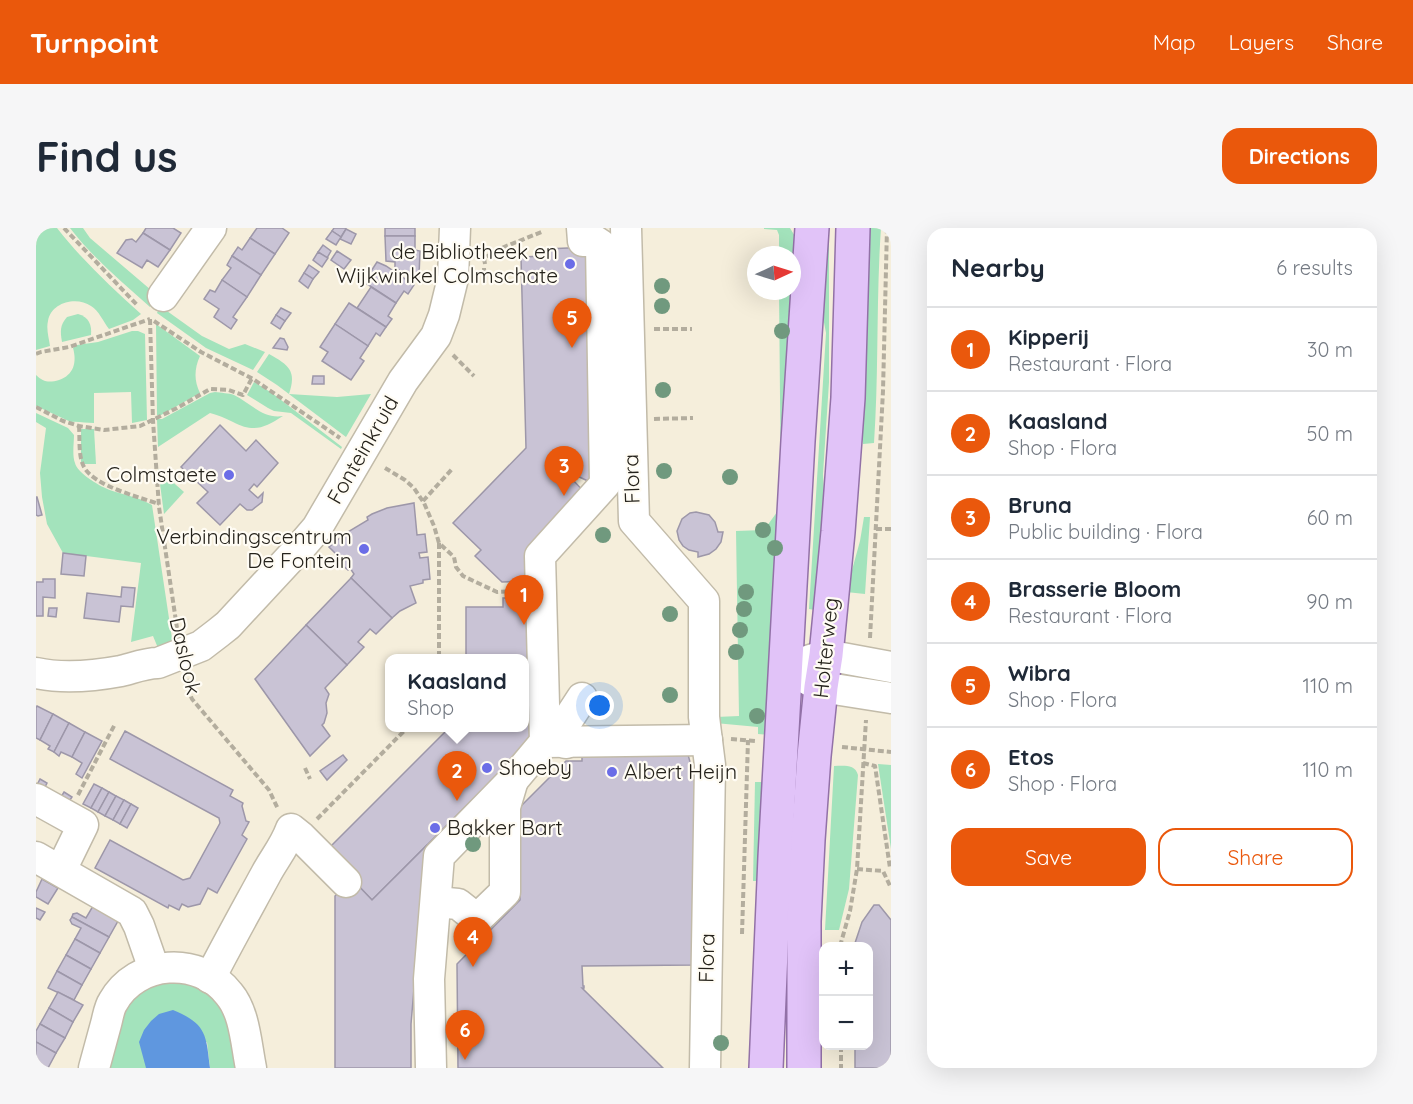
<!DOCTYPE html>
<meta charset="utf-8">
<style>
:root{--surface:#fff;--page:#f6f6f7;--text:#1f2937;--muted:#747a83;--line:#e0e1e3;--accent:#ea580c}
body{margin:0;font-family:Quicksand,sans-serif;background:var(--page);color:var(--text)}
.controls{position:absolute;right:18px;bottom:18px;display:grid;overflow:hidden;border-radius:12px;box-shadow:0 6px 24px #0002}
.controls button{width:54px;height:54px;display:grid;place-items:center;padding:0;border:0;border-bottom:2px solid var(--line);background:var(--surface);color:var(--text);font:30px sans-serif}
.compass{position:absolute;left:711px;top:18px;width:54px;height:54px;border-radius:50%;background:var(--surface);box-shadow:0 6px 24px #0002;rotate:86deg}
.you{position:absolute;left:564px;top:478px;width:21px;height:21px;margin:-15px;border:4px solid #fff;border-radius:50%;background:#1a73e8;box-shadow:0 0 0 9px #1a73e833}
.badge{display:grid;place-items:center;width:39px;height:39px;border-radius:50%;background:var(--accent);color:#fff;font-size:20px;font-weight:700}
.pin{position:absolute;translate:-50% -50px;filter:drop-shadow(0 2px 3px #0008)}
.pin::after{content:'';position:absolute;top:32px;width:21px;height:18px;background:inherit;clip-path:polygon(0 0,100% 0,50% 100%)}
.popup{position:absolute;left:349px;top:426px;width:144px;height:78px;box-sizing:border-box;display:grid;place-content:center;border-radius:12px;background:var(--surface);filter:drop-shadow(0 2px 4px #0005);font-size:20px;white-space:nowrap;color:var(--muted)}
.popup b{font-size:22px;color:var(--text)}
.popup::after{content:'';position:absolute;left:50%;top:100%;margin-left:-12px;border:12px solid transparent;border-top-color:var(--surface)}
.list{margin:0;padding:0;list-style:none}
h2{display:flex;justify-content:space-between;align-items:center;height:78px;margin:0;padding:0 24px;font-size:26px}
h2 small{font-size:20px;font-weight:400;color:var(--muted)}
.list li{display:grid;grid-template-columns:39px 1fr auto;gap:18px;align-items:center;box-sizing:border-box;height:84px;padding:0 24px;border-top:2px solid var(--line)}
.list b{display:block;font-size:22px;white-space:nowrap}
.list p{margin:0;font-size:20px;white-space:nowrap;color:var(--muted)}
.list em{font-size:20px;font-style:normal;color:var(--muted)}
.actions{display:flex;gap:12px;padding:18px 24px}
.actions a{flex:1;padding:14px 0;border:2px solid var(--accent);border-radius:18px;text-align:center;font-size:21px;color:var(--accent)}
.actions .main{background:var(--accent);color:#fff}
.map{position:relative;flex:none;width:855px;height:840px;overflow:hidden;border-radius:18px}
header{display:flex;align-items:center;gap:36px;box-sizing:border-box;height:84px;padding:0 30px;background:var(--accent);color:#fff}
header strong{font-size:28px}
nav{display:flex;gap:33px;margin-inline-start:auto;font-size:21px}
.intro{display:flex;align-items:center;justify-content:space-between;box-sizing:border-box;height:144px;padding:0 36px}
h1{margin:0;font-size:42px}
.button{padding:15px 27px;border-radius:18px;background:var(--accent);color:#fff;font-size:21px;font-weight:700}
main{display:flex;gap:36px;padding:0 36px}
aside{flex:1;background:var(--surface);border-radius:18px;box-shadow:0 6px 24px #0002}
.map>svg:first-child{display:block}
.green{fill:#a3e3bc}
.water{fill:#5f97df}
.building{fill:#c9c3d5;stroke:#9d97a9;stroke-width:1.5}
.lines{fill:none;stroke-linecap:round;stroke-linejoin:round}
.minor-casing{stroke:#c2bba9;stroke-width:33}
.major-casing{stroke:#9271a7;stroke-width:36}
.path{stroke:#b3ad9e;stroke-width:4;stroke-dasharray:6 3;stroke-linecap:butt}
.minor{stroke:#fff;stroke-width:30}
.major{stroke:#e1c3f8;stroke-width:33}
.tree{fill:#70997e}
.poi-dot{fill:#6b6de7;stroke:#fffcf4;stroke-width:2}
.labels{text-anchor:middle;stroke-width:4.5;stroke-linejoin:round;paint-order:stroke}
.poi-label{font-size:21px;fill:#25221b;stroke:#fffcf4;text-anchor:end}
.street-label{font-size:21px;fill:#25221b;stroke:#fffcf4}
</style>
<header>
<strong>Turnpoint</strong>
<nav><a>Map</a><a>Layers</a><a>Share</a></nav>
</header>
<div class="intro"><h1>Find us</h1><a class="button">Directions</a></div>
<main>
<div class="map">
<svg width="855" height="840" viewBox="0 0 855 840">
<rect width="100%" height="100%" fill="#f5eedb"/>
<g class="green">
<path d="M0,0H21C46,32 75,59 105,86L97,92L73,101C67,93 63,83 55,78C41,68 15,74 12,93C10,101 13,110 14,118L0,122Z"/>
<path d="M34,0H47L54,10L122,68L114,79C86,54 57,30 34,0Z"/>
<path d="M728,0H754L760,10L734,507L722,506V499L679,495L680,489L703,488L700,303L728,302L744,280L745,275L743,63H756V27H743V7L741,2L728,1Z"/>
<path d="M827,0H845C840,72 843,144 838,215L827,216L823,184Z"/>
<path d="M787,8H793V154L787,246L791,318L784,383L773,381L790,105L783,68Z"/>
<path d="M124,78L166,108L193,121L209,116L229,124L217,142L170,120L121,85Z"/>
<path d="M42,86C53,89 56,97 55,107L26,114C24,103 24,97 31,89Z"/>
<path d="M120,96L164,128C158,141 158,153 164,165L125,187H121Z"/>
<path d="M96,103H102L109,106L111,192L96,195L95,164L58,165V195C50,195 41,193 35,194L0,178V147C7,154 13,155 23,152C38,147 41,134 37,120L41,117L62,114Z"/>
<path d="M233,126C253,137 261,143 253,166L301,169L335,166L310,209L241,157L221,144Z"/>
<path d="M218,154L236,165L306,219L305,221L255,185L238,183L232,180L211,167Z"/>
<path d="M179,164C185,165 193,165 198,167C216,176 227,191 247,188C228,200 218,205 197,194C189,190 182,187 174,185L122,219L121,191H126L174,165Z"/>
<path d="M0,185L32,200L38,207C38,215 36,227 39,235C41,244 59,255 67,259C83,267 99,267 116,277L137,417L122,420L117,408L95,414L105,335L27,325L11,296L6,269L4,245L10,200L0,194Z"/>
<path d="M45,201H58L60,236H45Z"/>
<path d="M122,241L148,264L128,286Z"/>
<path d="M828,289H834L829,366L810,364L824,313Z"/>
<path d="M842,536L855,537V621Z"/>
<path d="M798,538C808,538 819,536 822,547L813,661L803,702H789Z"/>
<path d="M719,554H732L730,595L720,653H717Z"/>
<path d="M147,754C154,757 163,758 169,763C194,781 196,812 201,840H174L171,814L110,834V840H72C79,810 83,767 118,756C127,754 138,754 147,754Z"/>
</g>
<path class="water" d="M137,782C171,796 170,807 174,840H110L103,814L108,802L115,793L123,786Z"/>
<g class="building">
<path d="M110,0H137L145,5L134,22L107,5Z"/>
<path d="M221,0H246L253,5L239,26L214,10Z"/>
<path d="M298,0H309L310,1L305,9L296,3Z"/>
<rect x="349" y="0" width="30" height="8"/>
<path d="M310,1L320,6L315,16L304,11Z"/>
<path d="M296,3L305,9L300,17L290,11Z"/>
<path d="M107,5L134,22L122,39L111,32L106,40L81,25L90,12L96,11L100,14Z"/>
<path d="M349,8H379V22L384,23L383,48L380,53L359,39V34L350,33Z"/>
<path d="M214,10L239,26L225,47L196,28L202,19L206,22Z"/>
<path d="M287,17L295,23L291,30L282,24Z"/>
<path d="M554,19L556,249L552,253L539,247L536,251L553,269L499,353L466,354L439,328L445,322L417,295L490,220L485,29L510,28V21Z"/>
<path d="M301,23L315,32L308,41L295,32Z"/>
<path d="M282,24L292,30L286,39L277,32Z"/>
<path d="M196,28L225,47L211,69L186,52L195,40L191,37Z"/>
<path d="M341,34L350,38L378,57L372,66L368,63L360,75L328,54Z"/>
<path d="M273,37L283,44L277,51L268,45Z"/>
<path d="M268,45L277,51L272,60L263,53Z"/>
<path d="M186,52L211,69L197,89L201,92L195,101L178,89L183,81L168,71L174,62L179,64Z"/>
<path d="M335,59L360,75L352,88L356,91L350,99L321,80Z"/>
<path d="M313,75L350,99L344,108L340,105L332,118L299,96Z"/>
<path d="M245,80L255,85L249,93L240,87Z"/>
<path d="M240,87L249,93L244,101L235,95Z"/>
<path d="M299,96L332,118L324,130L328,133L315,152L286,133L292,124L284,119Z"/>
<path d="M244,110L248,111L252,119L251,122L237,120Z"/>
<path d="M277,148H288V156H276Z"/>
<path d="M184,197L210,223L220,212L242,235L221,259L218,256L213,262L222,270L227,265L226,274L216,282H211L204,276L184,297L161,275L172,264L145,239Z"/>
<path d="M0,269H1L6,287L2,288L0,287Z"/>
<path d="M378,275L381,307L389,306L391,324L383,325L384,330L392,329L394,351L387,352V355L374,358L380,375L364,383L356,390L315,350L318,346L314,340L312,342L299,331L302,328L293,319L310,305L332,292L331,289L336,286L351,280Z"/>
<path d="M660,284L673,287L679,294L682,304H687L685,314L680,321L673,326L662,329V324L653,322L647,318L643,312L641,303L646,291L654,285Z"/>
<path d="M27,325L50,328L48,348L25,346Z"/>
<path d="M315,350L356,390L340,406L334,401L322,414L328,419L311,437L270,397Z"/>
<path d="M7,351H19V370L7,369V388H0V354H7Z"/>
<path d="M86,359L99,360L97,379L85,378L83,394L48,390L51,365L85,369Z"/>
<path d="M467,370H484L497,383L498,510L336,672L316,651L322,645L295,618L413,500H488V430H430V379H467Z"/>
<path d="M13,380H21L20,389L12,388Z"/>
<path d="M270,397L311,437L289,460L293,466L290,475L291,485L288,495L286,497L294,508L274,528L219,451Z"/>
<path d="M1,478L17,486L4,512L0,510V480Z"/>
<path d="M17,486L33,495L18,524L12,521L14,518L4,512Z"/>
<path d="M33,495L49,504L36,529L25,524L23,528L18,524Z"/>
<path d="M89,503L197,562L194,568L207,575L206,578L210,593L213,594L206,607L211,611L181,665L172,660L164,676L152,679L146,676L143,682L133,677L132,680L59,640L74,612L147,652L154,650L184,595L183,590L74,531Z"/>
<path d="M49,504L66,513L46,550L40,546L46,535L36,529Z"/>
<path d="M546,523H651L659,552L658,737L546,738L547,758H548V760H546L627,840H422L421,736L484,672V579L530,533H546Z"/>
<path d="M307,527L311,532L291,552L284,543Z"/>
<path d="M4,551L11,555L6,565L0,559Z"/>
<path d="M58,556L66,560L55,580L47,576Z"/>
<path d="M66,560L73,564L62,584L55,580Z"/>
<path d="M28,564L36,569L30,578L22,574Z"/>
<path d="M73,564L80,568L69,588L62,584Z"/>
<path d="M80,568L88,572L77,592L69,588Z"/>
<path d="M88,572L95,576L84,596L77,592Z"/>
<path d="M95,576L102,580L91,600L84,596Z"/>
<path d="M390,618L375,796V840H299V668L316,651L336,672Z"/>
<path d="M6,651L22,660L12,676L0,669V664Z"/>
<path d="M838,677H843L855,692V840H819V818H832V718H818L826,694Z"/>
<path d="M57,678L82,693L73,709L36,689L37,686L41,685L50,690Z"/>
<path d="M0,680L9,684L4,692L0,690Z"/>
<path d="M36,689L73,709L64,725L39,711L45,700L36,696L34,692Z"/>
<path d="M39,711L64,725L55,741L30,727Z"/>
<path d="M30,727L55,741L46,757L21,743Z"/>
<path d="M21,743L46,757L38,772L12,760Z"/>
<path d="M22,764L47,777L37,794L13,780Z"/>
<path d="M13,780L37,794L29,810L4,796Z"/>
<path d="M4,796L29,810L20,825L0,814V803Z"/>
<path d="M0,814L20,825L12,840H7L0,836Z"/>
</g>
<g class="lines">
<defs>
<g id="minor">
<path d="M590,0L598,293L668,373V489L674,537L669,840"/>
<path d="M127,68L175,0"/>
<path d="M768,434L790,427L855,439"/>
<path d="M750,439L785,459L855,470"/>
<path d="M0,445C27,451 58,448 85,443C97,440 110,435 122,435L165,418L182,405L192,397L269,314L281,300L367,153L400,108L408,87L417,50L419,0"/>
<path d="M509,514L504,328L569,256L565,17L556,11L547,13L546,0"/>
<path d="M530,515L529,496L546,470"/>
<path d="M0,571L47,597L25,642"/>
<path d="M0,629L96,684L103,698L118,741"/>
<path d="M400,674L422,676L441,691L469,664V579L477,552"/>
<path d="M174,750C192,715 211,681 230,646C238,631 249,618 255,601L265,609L310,654"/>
<path d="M58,840C62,825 66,811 70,796C72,789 73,780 77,774C100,732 163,727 193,766C209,785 210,816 215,840"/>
<path d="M395,840L393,751L403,628L477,552L509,514L671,512"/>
</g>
<g id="major">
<path d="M730,840L739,629L762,213L776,0"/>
<path d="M768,840V693L772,612L778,528L785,459L790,427L802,304L812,170L817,0"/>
</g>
</defs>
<use href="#minor" class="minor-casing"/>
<use href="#major" class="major-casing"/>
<g class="path">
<path d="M28,0L102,78"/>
<path d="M449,36L448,30L468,19L508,3"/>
<path d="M448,40L449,56"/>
<path d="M114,91L117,193L123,279L141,400"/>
<path d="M118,93L165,124L217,151L304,210"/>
<path d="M618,101H656"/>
<path d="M0,126L5,124L33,119L114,91"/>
<path d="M417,127L438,148"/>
<path d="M0,179L27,193L43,198L68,202L104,198L141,180L174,161L193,162L207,167L216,150"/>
<path d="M618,191L657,190"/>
<path d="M43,198C44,211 42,228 48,239C58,258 103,269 123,276"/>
<path d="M349,240L369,252L378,260L388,275L398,298L403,315L418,329L420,339L427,348L461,364L480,363"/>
<path d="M387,273L417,240"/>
<path d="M840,301H855"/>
<path d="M403,315V430"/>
<path d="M834,410L847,163L851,0"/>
<path d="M151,451L153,464L156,471L233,562L242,581"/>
<path d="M695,511L720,513"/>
<path d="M806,519L855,524"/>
<path d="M827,535L839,538L854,640"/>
<path d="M269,540L274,551"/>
<path d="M42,567L79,496"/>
<path d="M281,591L371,500"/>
<path d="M821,641L847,643L855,660"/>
<path d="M706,706L712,512"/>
<path d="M804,718L814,683L821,641L830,492"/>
<path d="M805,818V840"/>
</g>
<use href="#minor" class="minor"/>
<use href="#major" class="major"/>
</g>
<g class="tree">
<circle cx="626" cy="58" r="8"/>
<circle cx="626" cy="78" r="8"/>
<circle cx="746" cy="103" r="8"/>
<circle cx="627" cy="162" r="8"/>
<circle cx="628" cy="243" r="8"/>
<circle cx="694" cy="249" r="8"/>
<circle cx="727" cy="302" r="8"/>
<circle cx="567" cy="307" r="8"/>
<circle cx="739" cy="320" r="8"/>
<circle cx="710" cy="364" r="8"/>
<circle cx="708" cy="381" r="8"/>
<circle cx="634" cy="386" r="8"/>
<circle cx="704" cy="402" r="8"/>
<circle cx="700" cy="424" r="8"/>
<circle cx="634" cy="467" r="8"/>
<circle cx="721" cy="488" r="8"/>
<circle cx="437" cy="616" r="8"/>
<circle cx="685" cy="815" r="8"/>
</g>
<g class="poi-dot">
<circle cx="534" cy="36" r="6"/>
<circle cx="193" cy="247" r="6"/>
<circle cx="328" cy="321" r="6"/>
<circle cx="451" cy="540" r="6"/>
<circle cx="576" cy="544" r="6"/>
<circle cx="399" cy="600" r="6"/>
</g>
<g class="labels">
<g class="poi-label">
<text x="522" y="31">de Bibliotheek en<tspan x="522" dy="24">Wijkwinkel Colmschate</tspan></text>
<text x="181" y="254">Colmstaete</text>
<text x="316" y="316">Verbindingscentrum<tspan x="316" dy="24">De Fontein</tspan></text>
<text x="463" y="547" text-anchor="start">Shoeby</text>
<text x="588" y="551" text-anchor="start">Albert Heijn</text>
<text x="411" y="607" text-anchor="start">Bakker Bart</text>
</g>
<g class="street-label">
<text transform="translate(327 222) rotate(-60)" y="7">Fonteinkruid</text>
<text transform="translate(596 251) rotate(-92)" y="7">Flora</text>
<text transform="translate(790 420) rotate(-84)" y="7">Holterweg</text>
<text transform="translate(149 428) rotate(77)" y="7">Daslook</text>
<text transform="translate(671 730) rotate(-89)" y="7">Flora</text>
</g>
</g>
</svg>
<div class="controls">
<button>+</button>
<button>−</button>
</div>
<svg class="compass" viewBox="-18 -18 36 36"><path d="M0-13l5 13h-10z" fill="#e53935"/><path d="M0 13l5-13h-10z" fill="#747a83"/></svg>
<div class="you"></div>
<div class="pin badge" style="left:488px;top:397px">1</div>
<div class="pin badge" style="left:421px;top:573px">2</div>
<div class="popup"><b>Kaasland</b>Shop</div>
<div class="pin badge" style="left:528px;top:268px">3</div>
<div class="pin badge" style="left:437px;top:739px">4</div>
<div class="pin badge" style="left:536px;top:120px">5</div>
<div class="pin badge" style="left:429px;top:832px">6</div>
</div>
<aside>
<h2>Nearby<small>6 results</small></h2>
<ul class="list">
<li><span class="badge">1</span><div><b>Kipperij</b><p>Restaurant · Flora</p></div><em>30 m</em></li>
<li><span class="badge">2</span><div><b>Kaasland</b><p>Shop · Flora</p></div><em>50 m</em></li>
<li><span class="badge">3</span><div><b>Bruna</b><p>Public building · Flora</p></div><em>60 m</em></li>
<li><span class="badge">4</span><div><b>Brasserie Bloom</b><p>Restaurant · Flora</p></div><em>90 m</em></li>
<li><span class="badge">5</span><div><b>Wibra</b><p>Shop · Flora</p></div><em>110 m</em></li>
<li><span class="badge">6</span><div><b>Etos</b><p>Shop · Flora</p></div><em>110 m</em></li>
</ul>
<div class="actions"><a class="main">Save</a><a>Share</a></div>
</aside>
</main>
